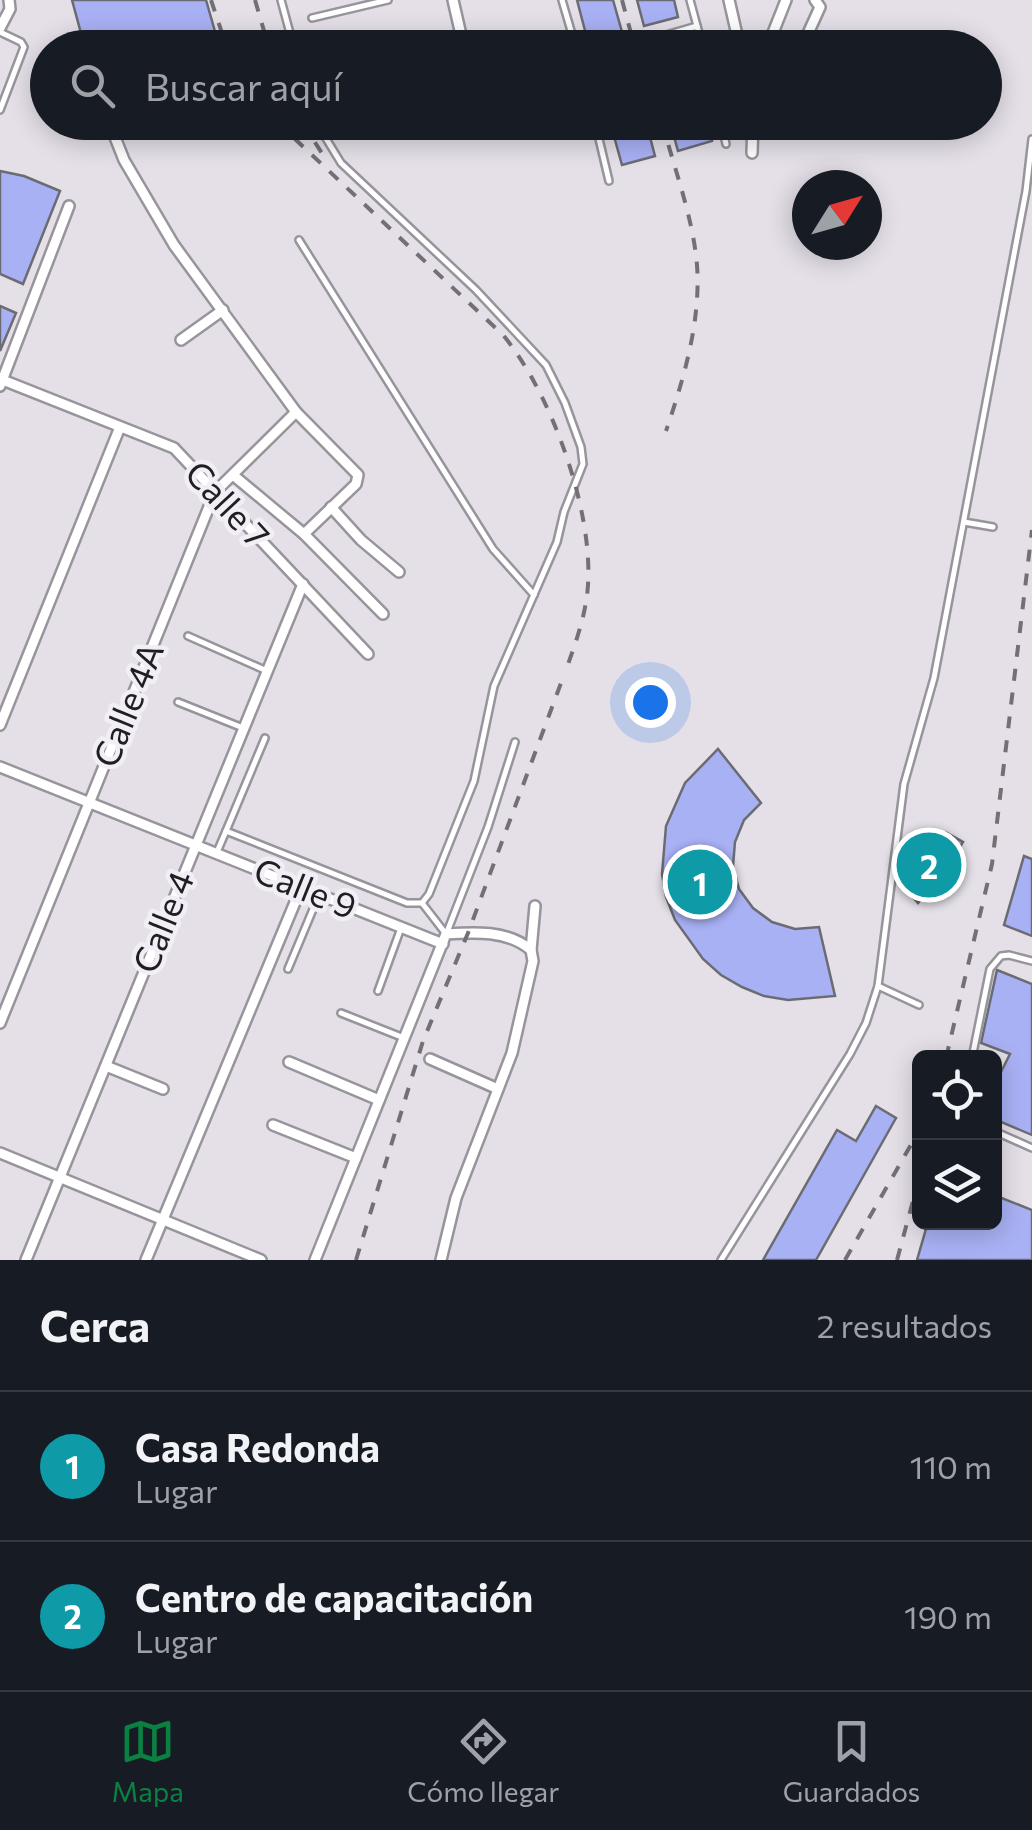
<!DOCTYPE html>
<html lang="es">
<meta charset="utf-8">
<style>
:root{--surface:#171b24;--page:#242831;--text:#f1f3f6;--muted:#9ea1a6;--line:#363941;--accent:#0b8043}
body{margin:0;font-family:Commissioner,sans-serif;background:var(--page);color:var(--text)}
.controls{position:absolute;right:30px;bottom:30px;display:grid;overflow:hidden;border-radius:15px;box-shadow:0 5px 25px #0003}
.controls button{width:90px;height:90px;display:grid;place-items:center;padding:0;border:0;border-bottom:2px solid var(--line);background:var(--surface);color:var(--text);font:50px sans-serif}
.compass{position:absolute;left:792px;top:170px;width:90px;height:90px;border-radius:50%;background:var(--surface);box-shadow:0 5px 25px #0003;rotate:53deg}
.you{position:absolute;left:650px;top:702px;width:35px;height:35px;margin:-25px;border:8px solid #fff;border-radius:50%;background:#1a73e8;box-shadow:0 0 0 15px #1a73e833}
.badge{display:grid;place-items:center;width:65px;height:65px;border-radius:50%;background:var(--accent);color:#fff;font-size:32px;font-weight:700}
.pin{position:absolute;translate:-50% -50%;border:5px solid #fff;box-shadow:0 2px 10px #0006}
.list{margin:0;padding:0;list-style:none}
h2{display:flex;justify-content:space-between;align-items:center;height:130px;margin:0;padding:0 40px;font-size:42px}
h2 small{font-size:32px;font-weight:400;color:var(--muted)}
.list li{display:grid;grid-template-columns:65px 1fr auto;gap:30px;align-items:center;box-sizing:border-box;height:150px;padding:0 40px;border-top:2px solid var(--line)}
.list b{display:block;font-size:38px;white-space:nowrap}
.list p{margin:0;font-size:32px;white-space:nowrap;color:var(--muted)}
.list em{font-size:32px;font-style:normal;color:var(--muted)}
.icon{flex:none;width:55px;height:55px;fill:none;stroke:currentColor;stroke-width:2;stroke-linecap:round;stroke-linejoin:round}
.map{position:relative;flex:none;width:1032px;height:1260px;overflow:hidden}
.search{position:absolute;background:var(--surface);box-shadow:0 5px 25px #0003;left:30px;right:30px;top:30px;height:110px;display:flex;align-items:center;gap:25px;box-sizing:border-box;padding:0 35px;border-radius:55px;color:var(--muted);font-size:38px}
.sheet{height:430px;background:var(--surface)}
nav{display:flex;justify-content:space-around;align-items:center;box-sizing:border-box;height:140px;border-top:2px solid var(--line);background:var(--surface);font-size:28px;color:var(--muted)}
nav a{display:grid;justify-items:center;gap:5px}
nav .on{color:var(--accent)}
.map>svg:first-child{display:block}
.building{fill:#a9b1f5;stroke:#6b6c73;stroke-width:2.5}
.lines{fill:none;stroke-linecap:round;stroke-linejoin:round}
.service-casing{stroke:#98949b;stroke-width:10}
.minor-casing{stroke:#98949b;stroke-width:14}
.service{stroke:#fff;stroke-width:5}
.minor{stroke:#fff;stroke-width:9}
.rail{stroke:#737075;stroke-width:4;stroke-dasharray:12 12;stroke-linecap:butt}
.labels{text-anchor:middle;stroke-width:9;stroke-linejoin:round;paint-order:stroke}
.street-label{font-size:35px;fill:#201e21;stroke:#f2eef5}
</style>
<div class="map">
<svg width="1032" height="1260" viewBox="0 0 1032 1260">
<rect width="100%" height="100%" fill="#e5e0e8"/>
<g class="building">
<path d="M72,0H206L216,35L211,41L185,48H85Z"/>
<path d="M577,0H613L622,32L588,42Z"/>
<path d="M637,0H674L678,17L644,26Z"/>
<path d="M610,122H646L655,156L622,165Z"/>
<path d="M670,122H706L712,141L678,151Z"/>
<path d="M0,171L24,176L60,191L23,284L0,274Z"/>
<path d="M0,306L16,313L0,351Z"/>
<path d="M718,749L761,803L744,820L735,842L733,866L739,889L753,908L772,922L795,929L819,927L835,996L788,1000L764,996L742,987L721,975L703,959L675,920L666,897L662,874L666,826L685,783Z"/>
<path d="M933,831L947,833L963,842L954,856L960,871L953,888L944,894L928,891L918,903L906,889L901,860L907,845L919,835Z"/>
<path d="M1024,856L1032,859V936L1004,925Z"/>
<path d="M997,970L1032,984V1135L994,1119V1086L1010,1054L981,1043Z"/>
<path d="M876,1106L896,1118L816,1260H763L837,1130L856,1141Z"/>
<path d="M994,1195L1032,1210V1260H917L928,1222H994Z"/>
</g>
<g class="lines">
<defs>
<g id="service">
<path d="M281,0L294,48"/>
<path d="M562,0L576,48"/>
<path d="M690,0L703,48"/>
<path d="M312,18L388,0"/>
<path d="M0,32L21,42L24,47L0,110"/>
<path d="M622,48L697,26"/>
<path d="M595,122L609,181"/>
<path d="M721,122L726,144"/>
<path d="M299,240L493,549L534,595"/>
<path d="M964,522L993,527"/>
<path d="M188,636L267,671"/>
<path d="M178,702L243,728"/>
<path d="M265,738L226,831L407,903H422L429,894L474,781L494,686L557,542L564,512L583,464L581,447L565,403L546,365L476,290L341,163L316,122"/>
<path d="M217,852L226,831"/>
<path d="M422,903L446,934"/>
<path d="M447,932L488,827L515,742"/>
<path d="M288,969L319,895"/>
<path d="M878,986L919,1005"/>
<path d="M378,991L401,928"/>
<path d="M341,1013L404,1038"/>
<path d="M972,1058L990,969L1001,956L1009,955L1032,961"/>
<path d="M994,1131L1032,1148"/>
<path d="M721,1260L850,1054L866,1023L878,986L904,784L934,678L1026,191L1032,139"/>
</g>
<g id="minor">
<path d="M453,0L464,48"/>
<path d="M729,0L740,48"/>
<path d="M0,28L10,9L9,0"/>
<path d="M806,38L820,7L815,0"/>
<path d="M767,48L786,0"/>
<path d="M109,122L124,160L174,245L296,412L358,475L356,484L304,534"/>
<path d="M485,122V125"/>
<path d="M752,153L753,122"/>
<path d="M181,340L223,310"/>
<path d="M0,379L174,448L368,654"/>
<path d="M0,386L69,206"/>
<path d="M233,475L304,534L383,614"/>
<path d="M331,507L361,540L399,572"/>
<path d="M0,725L120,427"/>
<path d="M0,767L443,944"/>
<path d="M0,1023L215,492L296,412"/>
<path d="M430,1059L498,1089"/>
<path d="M289,1062L379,1100"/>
<path d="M106,1066L163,1089"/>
<path d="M273,1125L356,1158"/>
<path d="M0,1153L261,1260"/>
<path d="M26,1260L303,584"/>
<path d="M146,1260L301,888"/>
<path d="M315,1260L446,934C474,932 508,930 531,950"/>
<path d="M441,1260L456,1198L512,1053L533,961L531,950L535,906"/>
</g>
</defs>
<use href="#service" class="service-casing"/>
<use href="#minor" class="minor-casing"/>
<use href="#service" class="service"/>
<use href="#minor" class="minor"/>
<g class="rail">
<path d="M211,0L227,48"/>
<path d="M255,0L269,48"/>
<path d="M622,0L635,48"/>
<path d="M277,122L503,335C551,393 593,509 588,585C586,616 575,644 565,673"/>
<path d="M302,122L325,158"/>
<path d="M662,122C674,168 693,217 697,265C701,321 684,378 666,431"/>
<path d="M946,1058L992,864L1032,530"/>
<path d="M356,1260L423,1041L468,933L561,683"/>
<path d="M845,1260L920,1129"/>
<path d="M897,1260L920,1175"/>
</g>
</g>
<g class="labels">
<g class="street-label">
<text transform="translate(227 505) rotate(47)" y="12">Calle 7</text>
<text transform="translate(129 705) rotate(-68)" y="12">Calle 4A</text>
<text transform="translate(305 889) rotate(22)" y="12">Calle 9</text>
<text transform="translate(164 922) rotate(-68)" y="12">Calle 4</text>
</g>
</g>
</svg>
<div class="controls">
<button><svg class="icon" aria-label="locate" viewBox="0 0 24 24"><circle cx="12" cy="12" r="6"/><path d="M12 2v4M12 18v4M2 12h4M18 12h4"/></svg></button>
<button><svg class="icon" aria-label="layers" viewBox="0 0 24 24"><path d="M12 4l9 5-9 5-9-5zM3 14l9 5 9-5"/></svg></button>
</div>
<svg class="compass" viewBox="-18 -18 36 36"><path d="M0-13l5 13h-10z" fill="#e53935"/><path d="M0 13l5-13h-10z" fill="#9ea1a6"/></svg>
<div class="you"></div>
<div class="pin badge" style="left:700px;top:882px;background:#0f9aa8">1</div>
<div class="pin badge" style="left:929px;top:865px;background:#0f9aa8">2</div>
<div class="search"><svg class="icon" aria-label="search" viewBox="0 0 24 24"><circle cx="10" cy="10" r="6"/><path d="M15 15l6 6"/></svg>Buscar aquí</div>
</div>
<section class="sheet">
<h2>Cerca<small>2 resultados</small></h2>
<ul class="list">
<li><span class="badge" style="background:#0f9aa8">1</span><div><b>Casa Redonda</b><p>Lugar</p></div><em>110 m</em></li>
<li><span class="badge" style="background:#0f9aa8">2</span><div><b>Centro de capacitación</b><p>Lugar</p></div><em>190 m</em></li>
</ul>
</section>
<nav>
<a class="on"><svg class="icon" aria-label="map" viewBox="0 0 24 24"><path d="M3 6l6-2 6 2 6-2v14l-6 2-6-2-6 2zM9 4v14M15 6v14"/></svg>Mapa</a>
<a><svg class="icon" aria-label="directions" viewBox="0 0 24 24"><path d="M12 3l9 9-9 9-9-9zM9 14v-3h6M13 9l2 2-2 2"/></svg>Cómo llegar</a>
<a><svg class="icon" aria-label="saved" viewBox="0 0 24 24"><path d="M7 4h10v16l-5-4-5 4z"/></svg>Guardados</a>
</nav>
